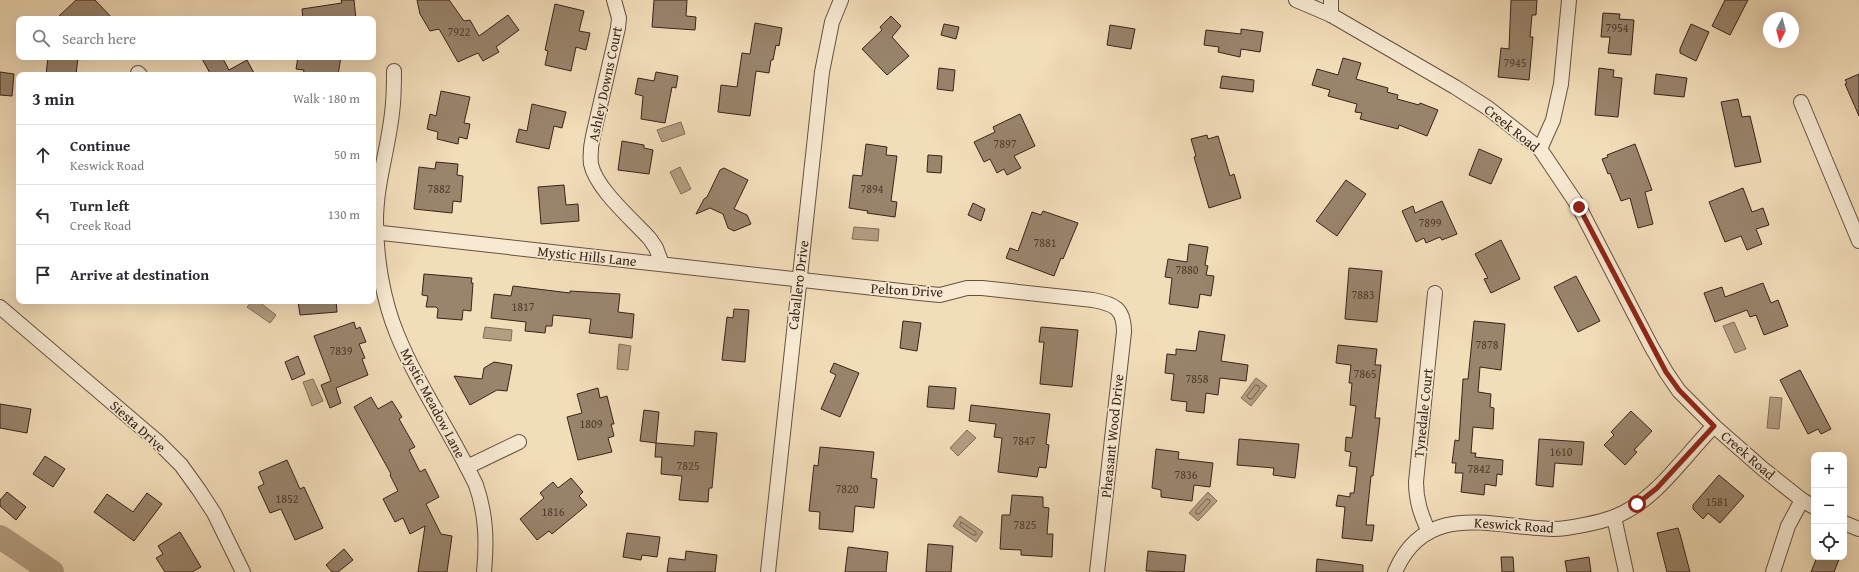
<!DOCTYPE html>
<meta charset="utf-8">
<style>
:root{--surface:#fff;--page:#f2f2f3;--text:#2b2b33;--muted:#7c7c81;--line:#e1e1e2}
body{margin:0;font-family:"Gentium Book Plus",serif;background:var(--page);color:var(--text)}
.controls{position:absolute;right:12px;bottom:12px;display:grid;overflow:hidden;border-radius:8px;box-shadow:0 4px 16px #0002}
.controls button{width:36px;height:36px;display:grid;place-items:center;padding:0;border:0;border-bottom:1px solid var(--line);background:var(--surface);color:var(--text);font:20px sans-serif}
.compass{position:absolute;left:1763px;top:12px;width:36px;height:36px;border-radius:50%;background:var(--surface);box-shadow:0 4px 16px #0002;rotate:186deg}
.stop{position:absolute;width:12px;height:12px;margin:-9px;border:3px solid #8f2418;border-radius:50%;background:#fff}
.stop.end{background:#8f2418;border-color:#fff;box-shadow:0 1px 4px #0008}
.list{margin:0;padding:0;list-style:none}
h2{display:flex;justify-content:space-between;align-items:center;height:52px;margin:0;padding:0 16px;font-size:17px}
h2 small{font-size:13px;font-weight:400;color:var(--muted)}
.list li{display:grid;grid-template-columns:26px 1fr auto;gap:12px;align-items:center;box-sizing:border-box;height:60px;padding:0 16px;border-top:1px solid var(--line)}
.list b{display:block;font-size:15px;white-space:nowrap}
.list p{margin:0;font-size:13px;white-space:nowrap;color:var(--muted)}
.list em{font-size:13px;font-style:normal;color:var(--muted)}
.icon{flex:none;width:22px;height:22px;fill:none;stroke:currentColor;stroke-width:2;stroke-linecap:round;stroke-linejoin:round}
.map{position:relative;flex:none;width:1859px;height:572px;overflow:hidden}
.search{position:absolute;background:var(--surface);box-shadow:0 4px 16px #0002;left:16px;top:16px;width:360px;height:44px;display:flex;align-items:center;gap:10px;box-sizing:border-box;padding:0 14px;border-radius:8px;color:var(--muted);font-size:15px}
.panel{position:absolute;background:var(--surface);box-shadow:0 4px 16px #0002;left:16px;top:72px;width:360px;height:232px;border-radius:8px}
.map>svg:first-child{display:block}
.water{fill:#b39e82;stroke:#826d58}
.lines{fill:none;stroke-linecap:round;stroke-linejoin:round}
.shore{stroke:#76614d;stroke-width:1}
.river{stroke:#b39e82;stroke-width:24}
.building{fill:#99846c;stroke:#382418}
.minor-casing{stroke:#665240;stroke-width:16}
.minor{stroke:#f7e9d2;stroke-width:14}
.route{stroke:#8f2418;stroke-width:5}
.labels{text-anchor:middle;stroke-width:3.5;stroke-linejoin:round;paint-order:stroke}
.number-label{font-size:12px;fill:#503c2d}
.street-label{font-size:14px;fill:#382418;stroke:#f7e9d2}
</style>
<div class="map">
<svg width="1859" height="572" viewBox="0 0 1859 572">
<rect width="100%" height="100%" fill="#f2ddb9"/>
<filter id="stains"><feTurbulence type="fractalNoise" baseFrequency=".005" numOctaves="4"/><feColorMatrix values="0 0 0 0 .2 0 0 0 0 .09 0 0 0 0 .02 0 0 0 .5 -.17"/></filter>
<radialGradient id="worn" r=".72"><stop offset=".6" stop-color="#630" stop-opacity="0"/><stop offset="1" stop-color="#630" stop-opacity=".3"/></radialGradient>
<g class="water">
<path d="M681,122L685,134L662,142L657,130Z"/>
<path d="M680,167L691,189L681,194L670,172Z"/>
<path d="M854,227L879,229L878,241L852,239Z"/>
<path d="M252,301H258L276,315L270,323L247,307Z"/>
<path d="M1734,322L1746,349L1735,353L1723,326Z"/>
<path d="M485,327L512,330L511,341L483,338Z"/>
<path d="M619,344L631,346L628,370L617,369Z"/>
<path d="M1256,378L1267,386L1251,406L1241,398Z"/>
<path d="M313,379L323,401L312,406L303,382Z"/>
<path d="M1770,397L1782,398L1779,429L1767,428Z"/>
<path d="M967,430L976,438L958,456L950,448Z"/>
<path d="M1208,492L1217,501L1198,521L1189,513Z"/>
<path d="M960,516L983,532L976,542L953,526Z"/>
</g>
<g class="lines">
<g class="shore">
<path d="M1256,385L1259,386L1260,388L1252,399H1249L1247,396Z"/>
<path d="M1207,499L1210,500V502L1199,514H1196V511Z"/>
<path d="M961,522L976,532V535H973L960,526Z"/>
</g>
<path class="river" d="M0,537L52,572"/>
</g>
<g class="building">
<path d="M76,0H95L113,19H56Z"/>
<path d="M341,0H354L356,19H303L302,9L342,3Z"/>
<path d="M417,0H449L464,21L470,20L479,36L508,15L519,30L496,47L499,52L483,61L478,53L458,62L439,29L430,31L420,14Z"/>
<path d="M654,0H687L686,16L696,17L695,30L652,27Z"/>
<path d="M1511,0H1537L1536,15H1532L1530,37H1533L1529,80L1498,77L1501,48L1509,49Z"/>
<path d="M1725,0H1748L1730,35L1712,26Z"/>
<path d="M555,4L584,11L579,31L590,33L586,50L576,47L571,71L545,65L548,51L545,50Z"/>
<path d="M1603,13L1620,14L1619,19L1634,20L1631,55L1608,53L1610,37H1601Z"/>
<path d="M891,16L901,26L892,37L909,56L887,75L862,49L882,30L880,27Z"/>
<path d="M755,23L782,28L779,46L776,45L773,60H771L769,73L756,71L750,116L718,112L721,85L737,87L742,53L750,54Z"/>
<path d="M944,24L959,27L956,39L941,35Z"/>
<path d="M1691,24L1709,32L1696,61L1680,53V49Z"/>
<path d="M1110,25L1135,29L1131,49L1107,45Z"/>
<path d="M1241,29L1263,32L1260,52L1241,49L1240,57L1218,52L1219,47L1204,45L1206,30L1241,34Z"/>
<path d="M48,57H78L76,75H46Z"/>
<path d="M201,57H222L229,70L247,60L255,75H211Z"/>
<path d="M298,57H341L338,75H303L304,70L296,69Z"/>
<path d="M1343,58L1361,63L1356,79L1388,88L1387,92L1398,95L1397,99L1419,105L1420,103L1438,110L1427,136L1399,125L1398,129L1360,119L1362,113L1355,112L1357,104L1328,96L1330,90L1312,85L1317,69L1338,75Z"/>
<path d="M939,68L955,70L953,91L937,89Z"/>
<path d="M1599,68L1614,70L1613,77L1622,78L1618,117L1595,115Z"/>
<path d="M0,72L14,74L12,96L0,95Z"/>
<path d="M656,72L678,76L676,88L672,87L665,123L641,119L643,96L635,94L638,78L654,81Z"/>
<path d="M1656,74L1687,78L1684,97L1654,94Z"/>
<path d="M1859,74V116L1845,84L1847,83L1845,80Z"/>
<path d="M1222,76L1254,80L1253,92L1220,88Z"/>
<path d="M441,91L470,97L464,123L470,124L467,139L459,137L458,144L437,139L438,132L427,129L430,114L436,116Z"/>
<path d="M1738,99L1742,117L1750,116L1761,162L1735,167L1721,102Z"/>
<path d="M532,104L566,112L562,128L554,126L549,149L516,142L519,129L527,131Z"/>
<path d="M1020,114L1035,146L1014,156L1021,168L1007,175L1004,169L997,173L990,159L984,162L974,142L995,132L993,127Z"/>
<path d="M1207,135L1208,139L1218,136L1230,176L1234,174L1241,198L1209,208L1194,157L1196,156L1191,139Z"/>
<path d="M622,141L644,145V148L653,150L649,174L618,170Z"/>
<path d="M866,144L887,147L886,155L897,156L891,201L897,202L895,217L867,213L868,211L849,208L853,175L862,176Z"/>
<path d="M1635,144L1652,190L1645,192L1653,224L1638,228L1630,198L1621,201L1610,173L1608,174L1602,159L1608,157L1607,155Z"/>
<path d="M1479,149L1502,159L1491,184L1469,175Z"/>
<path d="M928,155L942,156L941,173L927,172Z"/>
<path d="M436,162L458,164L457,175L463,176L461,202L453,201L452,213L414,209L419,167L435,169Z"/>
<path d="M724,168L748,180L734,209L747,215L751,224L734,231L728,228L723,214L710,208L696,214L704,199L707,197L720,170Z"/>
<path d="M1346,180L1366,194L1337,236L1316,221Z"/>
<path d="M564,185L566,205L578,204L579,221L541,224L538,187Z"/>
<path d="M1743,188L1752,212L1763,208L1769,225L1756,229L1762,244L1747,250L1741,236L1725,242L1709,202Z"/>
<path d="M1442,201L1457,234L1442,240L1440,237L1426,243L1424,238L1416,242L1402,211L1413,206L1415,213Z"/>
<path d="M973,203L985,209L981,221L968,215Z"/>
<path d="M1043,211L1078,223L1063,259L1061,258L1054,276L1006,258L1010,248L1018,251L1032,212L1041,215Z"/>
<path d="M1501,240L1520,279L1491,293L1484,279L1488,278L1475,254Z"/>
<path d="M1189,244L1208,247L1205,265L1208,266L1206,275L1214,276L1211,296L1200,294L1198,308L1169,304L1172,278L1165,277L1168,259L1187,262Z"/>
<path d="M1349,268L1382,271L1377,322L1345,319Z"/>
<path d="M424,274L472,278L471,283H473L471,311L463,310L462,320L437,318L438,309L436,307H426L428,296L422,295Z"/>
<path d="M1576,276L1600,321L1578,332L1554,287Z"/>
<path d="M1763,283L1771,303L1778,300L1788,326L1764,335L1756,315L1750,317L1747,310L1715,322L1704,293L1722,287L1725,297Z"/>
<path d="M513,286L570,293V291L620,294L618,312L634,314L632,338L589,333L591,319L553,315L552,326H546L545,333L525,331L526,322L491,318L494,294L511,296Z"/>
<path d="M298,301H336L337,312L300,315Z"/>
<path d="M734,309L749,310L745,362L722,360L727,317L733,318Z"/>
<path d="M903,321L921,323L917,351L900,348Z"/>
<path d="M1474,321L1505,324L1501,370L1480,367L1478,392L1491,394L1490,407L1494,408L1493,429L1473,427L1471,453H1476L1475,457L1503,460L1502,475L1497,474L1496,486L1485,484L1484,495L1461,492L1463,473H1455L1456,463H1452L1455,440L1459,441L1463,379H1468Z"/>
<path d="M354,322L356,329L360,327L366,342L359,344L365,358L362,359L368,375L336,388L341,403L330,408L321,385L331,381L314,336Z"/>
<path d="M1041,327L1078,330L1072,387L1040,384L1044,342H1039Z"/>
<path d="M1199,331L1225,335L1221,361L1248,365L1246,381L1220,378L1218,395L1206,393L1204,413L1186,411L1187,402L1171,400L1174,374L1165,373L1167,354L1176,355V349L1196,351Z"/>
<path d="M1338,345L1377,349L1375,365H1381L1375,418H1380L1373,476H1371L1366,525H1374L1372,541L1342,538L1345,507L1336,506L1338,495L1350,497V493H1354L1357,467L1349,466L1351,452L1345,451L1346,437L1352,438L1356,406L1350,405L1352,383H1349L1351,365L1336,363Z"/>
<path d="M298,356L305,374L292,380L285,362Z"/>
<path d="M494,362L512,365L507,391L497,390L470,405L454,376L482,379L484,368Z"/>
<path d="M834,363L859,373L840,417L821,409L836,375L830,372Z"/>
<path d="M1800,370L1831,429L1821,434L1818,429L1808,434L1780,380Z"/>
<path d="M929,386L956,388L954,409L927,407Z"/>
<path d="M598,388L600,398L607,396L614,424H611L614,436L608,438L612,452L578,460L567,417L582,413L577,394Z"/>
<path d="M371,397L378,409L392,401L402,417L399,419L415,447L409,450L420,472L425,469L439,497L426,504L441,534L452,536L447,572H418L425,526L410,534L403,518L395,522L383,499L398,491L390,475L391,474L354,407Z"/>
<path d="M0,404L31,409L27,433L0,428Z"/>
<path d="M971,405L1050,414L1046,444L1049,445L1046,468L1039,467L1037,477L998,472L1002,438L994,437L996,424L969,421Z"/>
<path d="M644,410L659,412L656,443L640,441Z"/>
<path d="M1631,411L1652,431L1634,450L1637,452L1625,465L1604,445L1614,435L1611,432Z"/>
<path d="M695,431L717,433L712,488H709L708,502L679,500L682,476L661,474L662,457H655L656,443L694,446Z"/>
<path d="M1239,439L1299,444L1295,478L1273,475L1274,468L1237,465Z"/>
<path d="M1539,439L1584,442L1582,465L1555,463L1553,487L1536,485Z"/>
<path d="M820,447L874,452L871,478L877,479L874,508L855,506L853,532L819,529L820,512L809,511L814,465L818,466Z"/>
<path d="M1156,449L1179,452L1178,459L1213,463L1210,487L1194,485L1192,501L1161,497V490L1152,488Z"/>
<path d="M45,456L65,469L53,487L33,474Z"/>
<path d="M287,460L300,489L304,487L323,528L295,540L281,509L270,513L258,487L264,484L259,472Z"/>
<path d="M1719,475L1744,496L1720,523L1708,513L1703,519L1693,509V505Z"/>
<path d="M571,478L583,492L579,496L587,505L552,534L549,531L537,540L520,519L544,498L540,493L553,482L558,488Z"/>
<path d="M7,492L26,507L16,520L0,506V500Z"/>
<path d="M147,493L162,504L134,541L94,512L107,494L133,512Z"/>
<path d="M1012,495L1043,497V507L1049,508L1047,534H1053L1052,557L1021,555V550L1000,549L1002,515H1010Z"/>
<path d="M1678,528L1680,534L1690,572H1667L1657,533Z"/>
<path d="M180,532L201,567L192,572H165L156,558L163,554L158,546Z"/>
<path d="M627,533L660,537L657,557L642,555L641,560L623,557Z"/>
<path d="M928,544L953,546L951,572H926Z"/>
<path d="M848,547L888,552L886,572H845Z"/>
<path d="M344,549L353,560L338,572H332L326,565Z"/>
<path d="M686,551L717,555L715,572H667L669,558L685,560Z"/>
<path d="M1148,551L1186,555L1184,572L1146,571Z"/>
<path d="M1501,557H1513L1514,572H1502Z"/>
<path d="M1589,557L1591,572H1567L1565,561Z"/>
<path d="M1817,557H1840L1834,572H1811Z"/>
<path d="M1317,559L1363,565V572H1316Z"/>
</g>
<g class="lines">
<defs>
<g id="minor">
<path d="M614,0L619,18L618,28L593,136C591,145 590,155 591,164C596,189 633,220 650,239L656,248L662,264"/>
<path d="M1296,0L1331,15L1455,87L1488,108L1540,149L1579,207L1651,346L1666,372L1679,391L1714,426L1763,469L1802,500L1814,507"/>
<path d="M1331,15V0"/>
<path d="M394,71C394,85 394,99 392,113C388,150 376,184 376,221C376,258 383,300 397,334C418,386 452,434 476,485C486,514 487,541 484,572"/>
<path d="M138,73L140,75"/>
<path d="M1801,102L1859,241"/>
<path d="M1540,149L1553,120L1561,84L1569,0"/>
<path d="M373,232L919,293L940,295L967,288H982L1093,300C1114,304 1124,308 1124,332L1097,572"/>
<path d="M0,307L157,441L181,465L199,490L214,513L243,572"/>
<path d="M467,467L519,442"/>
<path d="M1614,517L1626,572"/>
<path d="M1844,523L1859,529"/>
<path d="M1429,532C1421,515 1416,501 1416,482L1435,293"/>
<path d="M768,572L822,72L832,22L841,0"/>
<path d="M1395,572C1426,499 1494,528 1554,529C1568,529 1601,522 1614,517C1656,501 1683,457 1714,426"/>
<path d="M1773,572L1788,526L1802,500"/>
</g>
</defs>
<use href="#minor" class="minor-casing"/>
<use href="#minor" class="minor"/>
</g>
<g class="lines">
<path class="route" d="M1579,207L1666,372L1679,390L1714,426L1657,488L1637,504"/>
</g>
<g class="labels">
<g class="number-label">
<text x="1617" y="32">7954</text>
<text x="459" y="36">7922</text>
<text x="1515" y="67">7945</text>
<text x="1005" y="148">7897</text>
<text x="439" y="193">7882</text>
<text x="872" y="193">7894</text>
<text x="1430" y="227">7899</text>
<text x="1045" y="247">7881</text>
<text x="1187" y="274">7880</text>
<text x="1363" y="299">7883</text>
<text x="523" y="311">1817</text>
<text x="1487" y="349">7878</text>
<text x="341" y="355">7839</text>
<text x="1365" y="378">7865</text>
<text x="1197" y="383">7858</text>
<text x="591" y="428">1809</text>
<text x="1024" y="445">7847</text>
<text x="1561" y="456">1610</text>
<text x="688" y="470">7825</text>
<text x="1479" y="473">7842</text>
<text x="1186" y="479">7836</text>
<text x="847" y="493">7820</text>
<text x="287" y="503">1852</text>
<text x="1717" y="506">1581</text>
<text x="553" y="516">1816</text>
<text x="1025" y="529">7825</text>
</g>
<g class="street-label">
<text transform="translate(605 84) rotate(-78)" y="5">Ashley Downs Court</text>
<text transform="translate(1512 128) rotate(39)" y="5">Creek Road</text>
<text transform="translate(587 256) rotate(6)" y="5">Mystic Hills Lane</text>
<text transform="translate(798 285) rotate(-83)" y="5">Caballero Drive</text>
<text transform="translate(907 290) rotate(3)" y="5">Pelton Drive</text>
<text transform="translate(433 403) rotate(62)" y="5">Mystic Meadow Lane</text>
<text transform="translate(1423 413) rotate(-84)" y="5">Tynedale Court</text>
<text transform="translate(138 426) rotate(42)" y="5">Siesta Drive</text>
<text transform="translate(1112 436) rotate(-84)" y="5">Pheasant Wood Drive</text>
<text transform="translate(1748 455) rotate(41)" y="5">Creek Road</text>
<text transform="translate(1514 525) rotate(4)" y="5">Keswick Road</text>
</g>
</g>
<rect width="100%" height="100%" filter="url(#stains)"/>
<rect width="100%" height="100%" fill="url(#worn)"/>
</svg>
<div class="controls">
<button>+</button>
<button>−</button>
<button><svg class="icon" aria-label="locate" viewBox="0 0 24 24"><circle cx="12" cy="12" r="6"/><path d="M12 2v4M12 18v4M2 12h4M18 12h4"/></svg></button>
</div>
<svg class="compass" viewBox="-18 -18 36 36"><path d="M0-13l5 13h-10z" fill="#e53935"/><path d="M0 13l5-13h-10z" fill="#7c7c81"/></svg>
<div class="stop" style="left:1637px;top:504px"></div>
<div class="stop end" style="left:1579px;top:207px"></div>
<div class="search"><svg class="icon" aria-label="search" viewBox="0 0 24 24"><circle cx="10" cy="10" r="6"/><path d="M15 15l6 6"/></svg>Search here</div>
<section class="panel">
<h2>3 min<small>Walk · 180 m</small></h2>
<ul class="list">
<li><svg class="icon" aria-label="ahead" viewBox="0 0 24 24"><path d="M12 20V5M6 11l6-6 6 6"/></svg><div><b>Continue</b><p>Keswick Road</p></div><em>50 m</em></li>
<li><svg class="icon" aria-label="left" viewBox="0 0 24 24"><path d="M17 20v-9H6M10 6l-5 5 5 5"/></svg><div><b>Turn left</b><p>Creek Road</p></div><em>130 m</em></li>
<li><svg class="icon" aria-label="arrive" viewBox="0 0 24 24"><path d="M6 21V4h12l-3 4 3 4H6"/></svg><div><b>Arrive at destination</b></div></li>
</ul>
</section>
</div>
